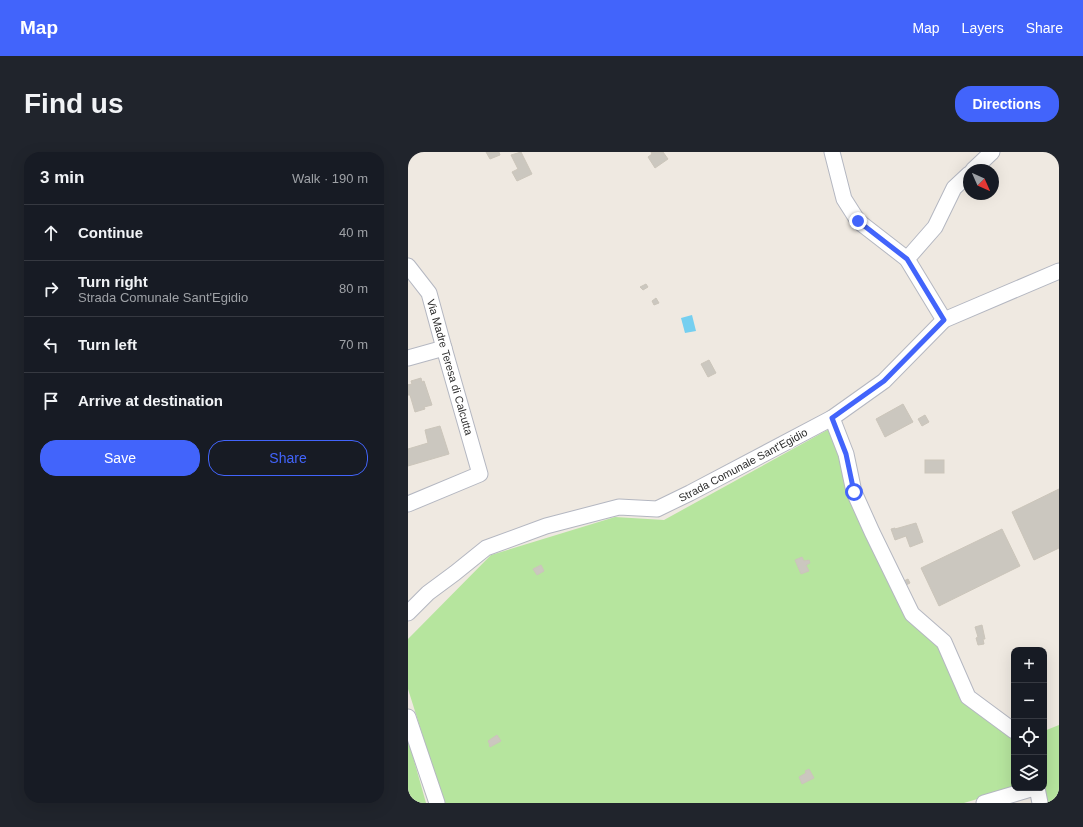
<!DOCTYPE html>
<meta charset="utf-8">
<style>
:root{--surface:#171b24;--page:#20242c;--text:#f1f3f6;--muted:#9ea1a6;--line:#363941;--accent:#4264fb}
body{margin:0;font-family:Helvetica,sans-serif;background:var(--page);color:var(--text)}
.controls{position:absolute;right:12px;bottom:12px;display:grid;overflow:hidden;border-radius:8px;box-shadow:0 4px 16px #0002}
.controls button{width:36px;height:36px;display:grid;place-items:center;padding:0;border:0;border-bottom:1px solid var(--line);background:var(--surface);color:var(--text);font:20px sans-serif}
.compass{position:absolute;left:555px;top:12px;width:36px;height:36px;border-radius:50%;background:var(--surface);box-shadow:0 4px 16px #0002;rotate:135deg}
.stop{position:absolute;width:12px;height:12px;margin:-9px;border:3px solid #4264fb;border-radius:50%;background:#fff}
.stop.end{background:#4264fb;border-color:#fff;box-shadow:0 1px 4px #0008}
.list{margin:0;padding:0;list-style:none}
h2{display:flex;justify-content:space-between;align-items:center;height:52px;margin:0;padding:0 16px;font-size:17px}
h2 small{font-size:13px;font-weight:400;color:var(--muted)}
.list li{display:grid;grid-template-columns:26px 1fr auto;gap:12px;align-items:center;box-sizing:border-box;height:56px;padding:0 16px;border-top:1px solid var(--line)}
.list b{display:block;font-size:15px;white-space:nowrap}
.list p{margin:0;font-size:13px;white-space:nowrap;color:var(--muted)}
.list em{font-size:13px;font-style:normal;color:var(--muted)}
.actions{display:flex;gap:8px;padding:12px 16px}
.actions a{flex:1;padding:9px 0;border:1px solid var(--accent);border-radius:16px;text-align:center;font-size:14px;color:var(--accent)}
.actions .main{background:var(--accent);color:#fff}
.icon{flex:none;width:22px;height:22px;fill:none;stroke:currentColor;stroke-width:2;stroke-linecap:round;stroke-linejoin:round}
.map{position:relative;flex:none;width:651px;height:651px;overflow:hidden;border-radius:16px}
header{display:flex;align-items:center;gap:24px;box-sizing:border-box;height:56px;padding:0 20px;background:var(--accent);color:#fff}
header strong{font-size:19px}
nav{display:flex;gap:22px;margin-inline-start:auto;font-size:14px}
.intro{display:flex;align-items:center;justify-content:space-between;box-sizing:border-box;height:96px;padding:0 24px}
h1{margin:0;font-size:28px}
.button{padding:10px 18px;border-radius:16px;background:var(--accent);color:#fff;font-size:14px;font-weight:700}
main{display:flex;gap:24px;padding:0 24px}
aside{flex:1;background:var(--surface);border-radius:16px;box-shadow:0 4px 16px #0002}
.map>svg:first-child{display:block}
.green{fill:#b6e59e}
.water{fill:#75cff0}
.building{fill:#cbc7bf;stroke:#cbc5ba}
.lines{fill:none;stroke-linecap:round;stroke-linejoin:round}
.minor-casing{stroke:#b4b7c1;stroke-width:17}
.minor{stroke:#fff;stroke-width:15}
.route{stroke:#4264fb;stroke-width:5}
.labels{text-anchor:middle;stroke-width:3.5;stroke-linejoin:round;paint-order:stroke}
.street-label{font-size:11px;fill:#2e2e2e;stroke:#fff}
</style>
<header>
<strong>Map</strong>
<nav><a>Map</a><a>Layers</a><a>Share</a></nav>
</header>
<div class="intro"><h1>Find us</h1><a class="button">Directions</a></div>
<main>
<aside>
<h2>3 min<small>Walk · 190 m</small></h2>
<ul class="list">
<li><svg class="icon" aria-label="ahead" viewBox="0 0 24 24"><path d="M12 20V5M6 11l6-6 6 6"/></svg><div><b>Continue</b></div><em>40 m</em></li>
<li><svg class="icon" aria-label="right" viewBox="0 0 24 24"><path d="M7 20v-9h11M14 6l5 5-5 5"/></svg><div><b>Turn right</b><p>Strada Comunale Sant'Egidio</p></div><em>80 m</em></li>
<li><svg class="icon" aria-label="left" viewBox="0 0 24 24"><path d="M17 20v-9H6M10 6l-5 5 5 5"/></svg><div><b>Turn left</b></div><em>70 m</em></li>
<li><svg class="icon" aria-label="arrive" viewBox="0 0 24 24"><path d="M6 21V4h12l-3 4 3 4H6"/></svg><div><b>Arrive at destination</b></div></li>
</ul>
<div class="actions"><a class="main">Save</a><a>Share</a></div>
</aside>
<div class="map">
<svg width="651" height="651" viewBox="0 0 651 651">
<rect width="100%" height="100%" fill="#efe9e1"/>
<g class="green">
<path d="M423,276L440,340L531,495L556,551L606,587V636L556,651H36L0,537V487L83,403L207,365L256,368Z"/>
<path d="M651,573V651H639L636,636V579Z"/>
<path d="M0,587L18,651H0Z"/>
</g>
<path class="water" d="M284,163L288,179L277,181L273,166Z"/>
<g class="building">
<path d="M78,0H91L92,3L82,7Z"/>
<path d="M113,0L124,22L109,29L104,20L110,17L103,3Z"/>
<path d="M243,0H255L260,7L247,16L240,5L244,2Z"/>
<path d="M238,132L240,135L235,138L232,135Z"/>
<path d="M248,146L251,151L246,153L244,149Z"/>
<path d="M301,208L308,221L300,225L293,212Z"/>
<path d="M13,226L14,230L16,229L24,253L16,255L17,257L7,260L2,243H0V232V233L4,232L3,229Z"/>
<path d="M495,252L505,270L477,285L468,267Z"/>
<path d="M517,263L521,270L514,274L510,267Z"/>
<path d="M32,274L41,302L0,314V297L20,291L17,278Z"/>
<rect x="517" y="308" width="19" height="13"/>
<path d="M651,337V396L626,408L604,360Z"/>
<path d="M508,371L515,390L502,395L498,384L487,388L483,377L487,376V377Z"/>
<path d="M594,377L612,414L531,454L513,416Z"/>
<path d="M394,405L396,409L401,408L402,411L398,413L401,419L393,422L387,408Z"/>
<path d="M133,413L136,419L129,423L125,417Z"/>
<path d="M500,427L502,431L498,433L496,429Z"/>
<path d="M574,473L577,487H575L576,492L570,493L568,486L570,485L567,475Z"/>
<path d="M89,583L93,589L82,595L81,593H82L80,589Z"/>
<path d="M401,617L406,626L394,632L391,625L398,621L397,619Z"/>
</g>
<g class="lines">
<defs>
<g id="minor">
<path d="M424,0L436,47L450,69L499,107"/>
<path d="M565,18L584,0"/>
<path d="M0,114L21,141L36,196L72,322L0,352"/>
<path d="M536,168L499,107L527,75L546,36L561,22"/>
<path d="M0,206L36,196"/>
<path d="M424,266L438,302L446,340L464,380L504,462L536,490L560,545L606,579"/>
<path d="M0,461L20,441L47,421L78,396L138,374L211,355L249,357L282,341L424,266L476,229L536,168L651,119"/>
<path d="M0,565L29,651"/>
<path d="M629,636L632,651"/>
<path d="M576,651L626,636"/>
</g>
</defs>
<use href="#minor" class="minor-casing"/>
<use href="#minor" class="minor"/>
</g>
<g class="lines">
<path class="route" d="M446,340L438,302L424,266L476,229L536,168L499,107L450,69"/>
</g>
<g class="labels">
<g class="street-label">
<text transform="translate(42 215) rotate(74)" y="4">Via Madre Teresa di Calcutta</text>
<text transform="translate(335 313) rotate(-28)" y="4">Strada Comunale Sant'Egidio</text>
</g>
</g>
</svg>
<div class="controls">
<button>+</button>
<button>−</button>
<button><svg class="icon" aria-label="locate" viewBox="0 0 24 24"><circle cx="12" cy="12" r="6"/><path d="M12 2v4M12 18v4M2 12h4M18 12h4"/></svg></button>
<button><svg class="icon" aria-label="layers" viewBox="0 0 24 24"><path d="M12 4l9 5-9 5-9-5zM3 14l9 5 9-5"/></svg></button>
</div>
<svg class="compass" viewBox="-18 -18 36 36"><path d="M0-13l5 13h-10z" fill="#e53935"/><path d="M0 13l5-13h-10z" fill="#9ea1a6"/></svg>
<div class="stop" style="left:446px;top:340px"></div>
<div class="stop end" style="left:450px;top:69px"></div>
</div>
</main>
